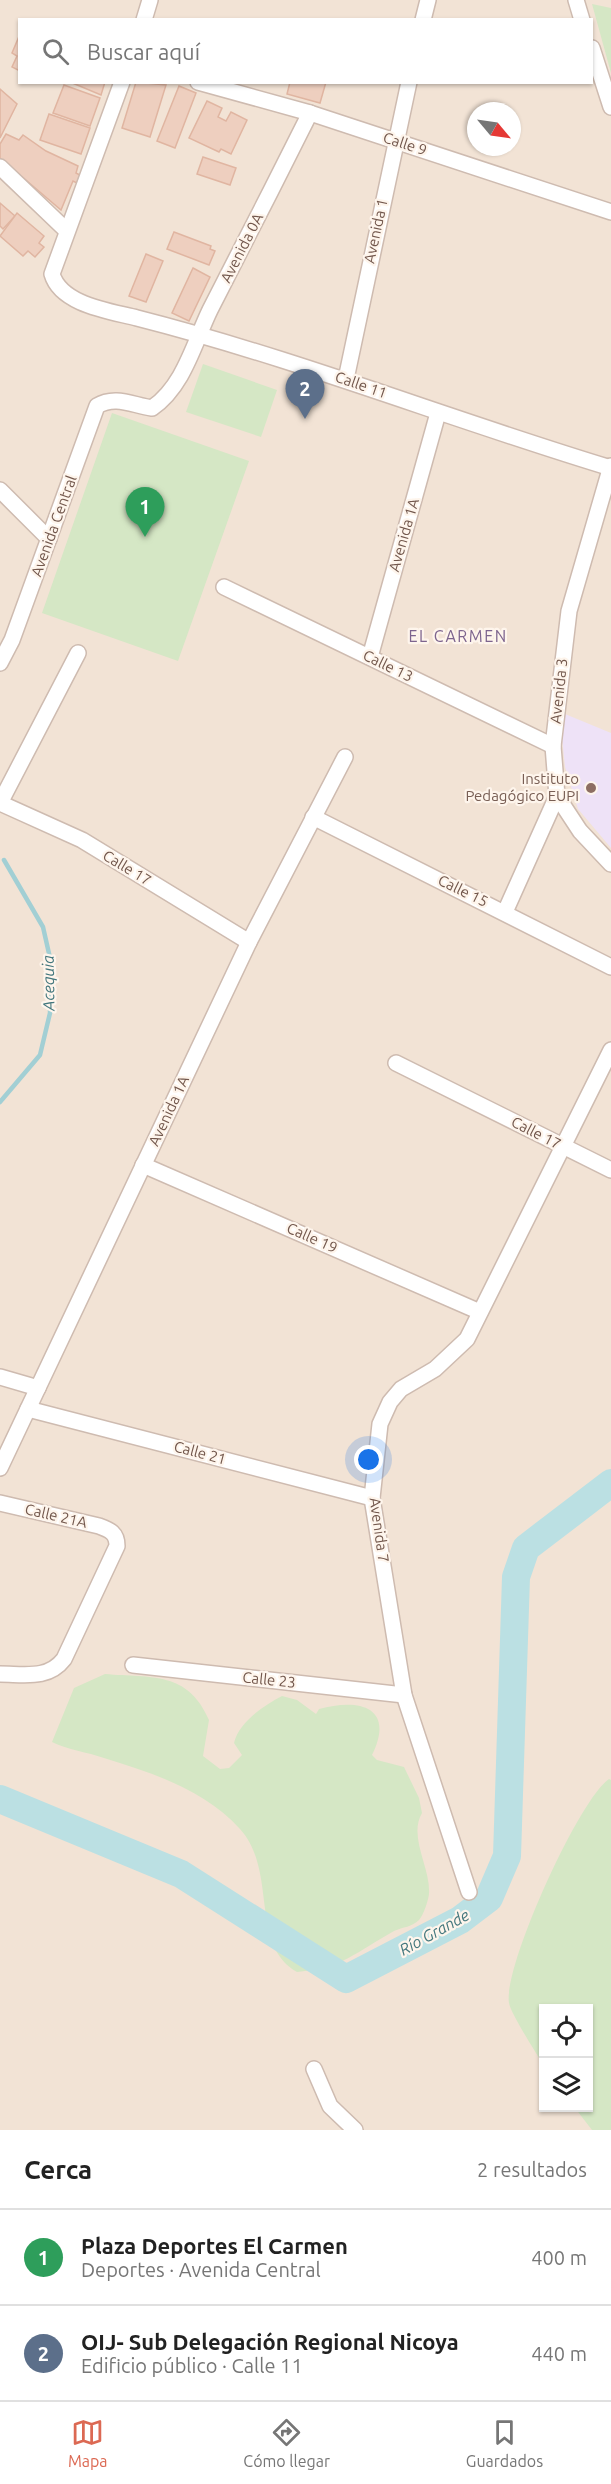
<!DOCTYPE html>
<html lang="es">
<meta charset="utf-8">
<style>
:root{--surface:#fff;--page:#f2f2f2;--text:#222;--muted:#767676;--line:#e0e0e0;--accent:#dc6953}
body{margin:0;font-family:Ubuntu,sans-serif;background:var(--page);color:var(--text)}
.controls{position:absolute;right:18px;bottom:18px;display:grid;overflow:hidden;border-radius:0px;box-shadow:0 2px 4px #0004}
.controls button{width:54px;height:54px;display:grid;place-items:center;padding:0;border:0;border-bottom:2px solid var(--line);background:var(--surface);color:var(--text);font:30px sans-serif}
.compass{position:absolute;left:467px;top:102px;width:54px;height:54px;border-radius:50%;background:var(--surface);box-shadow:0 2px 4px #0004;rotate:119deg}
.you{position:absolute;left:369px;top:1460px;width:21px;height:21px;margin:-15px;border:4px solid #fff;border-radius:50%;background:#1a73e8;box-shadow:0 0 0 9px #1a73e833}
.badge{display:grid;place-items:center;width:39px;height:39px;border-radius:50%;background:var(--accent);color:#fff;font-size:20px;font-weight:700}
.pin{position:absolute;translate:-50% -50px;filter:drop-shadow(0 2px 3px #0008)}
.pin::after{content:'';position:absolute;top:32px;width:21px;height:18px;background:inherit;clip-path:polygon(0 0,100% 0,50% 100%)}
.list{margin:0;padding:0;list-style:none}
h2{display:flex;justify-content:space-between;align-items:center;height:78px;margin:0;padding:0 24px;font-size:26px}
h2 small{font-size:20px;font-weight:400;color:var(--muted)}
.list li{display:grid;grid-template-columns:39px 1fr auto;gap:18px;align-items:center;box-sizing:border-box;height:96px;padding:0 24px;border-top:2px solid var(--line)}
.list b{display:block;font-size:22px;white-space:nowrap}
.list p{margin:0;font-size:20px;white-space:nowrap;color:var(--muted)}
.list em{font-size:20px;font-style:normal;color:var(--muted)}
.icon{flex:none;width:33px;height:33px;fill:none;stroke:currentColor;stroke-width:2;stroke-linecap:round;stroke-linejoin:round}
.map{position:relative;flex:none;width:611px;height:2130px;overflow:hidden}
.search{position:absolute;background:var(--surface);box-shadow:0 2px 4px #0004;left:18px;right:18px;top:18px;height:66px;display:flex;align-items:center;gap:15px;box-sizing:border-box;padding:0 21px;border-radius:0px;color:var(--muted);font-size:22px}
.sheet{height:270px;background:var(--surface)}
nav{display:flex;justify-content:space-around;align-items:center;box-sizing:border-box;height:84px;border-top:2px solid var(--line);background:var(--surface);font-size:16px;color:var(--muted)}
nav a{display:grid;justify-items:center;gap:3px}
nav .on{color:var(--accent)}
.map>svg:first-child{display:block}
.residential{fill:#f2e3d5;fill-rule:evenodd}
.education{fill:#eee2f7}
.green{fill:#d5e7c5}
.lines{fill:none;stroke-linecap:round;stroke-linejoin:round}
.stream{stroke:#a2cfd4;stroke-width:4.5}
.river{stroke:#bbe0e3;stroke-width:28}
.building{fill:#eecfbf;stroke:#e0b5a1;stroke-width:1.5}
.street-casing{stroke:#cebbb0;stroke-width:18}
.street{stroke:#fff;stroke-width:15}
.education-dot{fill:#8d6e63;stroke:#fef5ec;stroke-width:2}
.labels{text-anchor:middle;stroke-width:4.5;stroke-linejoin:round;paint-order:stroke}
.street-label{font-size:15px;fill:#72574c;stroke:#fef5ec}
.education-label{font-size:15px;fill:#785e54;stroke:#fef5ec;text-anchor:end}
.neighbourhood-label{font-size:16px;letter-spacing:1.5px;fill:#7d648e;stroke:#fef5ec}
.water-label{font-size:16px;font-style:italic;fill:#44777d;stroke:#fef5ec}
</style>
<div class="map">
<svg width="611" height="2130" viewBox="0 0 611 2130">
<rect width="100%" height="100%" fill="#fbf1e6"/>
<path class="residential" d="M0,0H611V2130H0ZM20,20H592V82H20ZM476,111H512V147H476ZM544,2008H588V2108H544Z"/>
<path class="education" d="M565,714L611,733V848L578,809L565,767L562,738Z"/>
<g class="green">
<path d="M592,4L611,8V73Z"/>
<path d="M203,364L277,390L261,437L186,412Z"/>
<path d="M112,413L249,461L178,661L42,613Z"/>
<path d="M105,1674C152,1678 188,1671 209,1720L203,1756L220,1769L229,1768L242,1755L234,1743C239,1722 263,1706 282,1696L297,1700L316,1714L319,1709C358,1698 396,1706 372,1755L377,1760L404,1767L419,1798L422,1813C408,1837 431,1868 429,1894C428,1901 424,1914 419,1920C412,1927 403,1927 394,1931C356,1952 343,1968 297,1972C249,1945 278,1871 240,1829C205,1790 153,1773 104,1758C87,1752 68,1750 52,1742L74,1688Z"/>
<path d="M609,1779L611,1780V2130H592L575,2108H588V2008H544L543,2064C536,2053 511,2014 509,2003C503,1967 579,1799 609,1779Z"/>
</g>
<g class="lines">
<path class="stream" d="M0,1102L40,1055L50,1013V958L43,927L4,860"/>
<path class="river" d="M0,1799L181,1874L346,1979L460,1920L489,1898L507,1856L516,1577L526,1548L611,1483"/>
</g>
<g class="building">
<path d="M20,34V71L12,67L17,56L12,53Z"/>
<path d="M70,82H105L101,95Z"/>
<path d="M136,82L166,85L150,137L122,128Z"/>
<path d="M290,82H326L320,103L287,94Z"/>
<path d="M64,85L100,98L90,126L53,113Z"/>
<path d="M179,86L196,93L175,148L157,141Z"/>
<path d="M0,89L17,104L0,138Z"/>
<path d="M207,101L222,108L218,117L226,121L231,112L247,120L231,154L221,149L219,152L189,138Z"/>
<path d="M49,114L90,128L81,154L40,140Z"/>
<path d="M6,134L19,140L23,135L46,151L78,166L76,173L80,175L77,183L73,181L61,210L0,158V144Z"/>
<path d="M203,157L236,168L230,185L197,174Z"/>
<path d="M0,203L15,216L3,229L0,226Z"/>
<path d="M17,213L44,236L39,243L44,247L35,257L28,251L23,256L0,236Z"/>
<path d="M174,232L211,246L210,249L215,251L209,265L167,249Z"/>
<path d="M146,254L163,261L146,302L129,296Z"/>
<path d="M193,268L210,277L189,321L172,313Z"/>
</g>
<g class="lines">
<defs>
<g id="street">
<path d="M576,0L582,20"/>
<path d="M144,20L150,0"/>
<path d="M423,20L428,0"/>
<path d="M592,48L611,107"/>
<path d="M122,82L52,274C61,305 110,311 137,318C298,359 452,420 611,468"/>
<path d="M198,82L310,113L611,212"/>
<path d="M0,167L67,231"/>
<path d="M346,379L409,82"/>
<path d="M0,490L49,539"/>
<path d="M224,587L553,746"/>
<path d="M370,657L438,413"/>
<path d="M0,663L12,640L97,406C115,395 132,405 152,408C184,386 194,343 210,310C244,244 277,179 310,113"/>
<path d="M557,796L580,831L611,864"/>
<path d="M0,803L82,840L249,942"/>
<path d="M0,803L78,653"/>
<path d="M313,817L611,967"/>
<path d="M505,912L557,796L553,746L569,611L611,466"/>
<path d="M396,1063L611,1170"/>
<path d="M143,1165L480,1312"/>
<path d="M0,1377L38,1388"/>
<path d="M28,1409L372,1498"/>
<path d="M0,1468L249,942L345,757"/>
<path d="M0,1503L99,1526C110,1530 117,1533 117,1546L64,1659C48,1680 24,1674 0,1674"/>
<path d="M133,1665L404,1695"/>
<path d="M469,1892L404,1695L372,1498L380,1424L390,1402L401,1389L435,1369L467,1339L611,1050"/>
<path d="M314,2069L330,2106L355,2130"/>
</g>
</defs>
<use href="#street" class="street-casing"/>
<use href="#street" class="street"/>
</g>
<circle class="education-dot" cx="591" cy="788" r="6"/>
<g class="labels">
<g class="street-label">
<text transform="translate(405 144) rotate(18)" y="5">Calle 9</text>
<text transform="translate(376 231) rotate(-78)" y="5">Avenida 1</text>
<text transform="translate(242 248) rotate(-63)" y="5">Avenida 0A</text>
<text transform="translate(361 385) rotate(19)" y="5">Calle 11</text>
<text transform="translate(54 526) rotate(-70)" y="5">Avenida Central</text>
<text transform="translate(404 535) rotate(-74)" y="5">Avenida 1A</text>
<text transform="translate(388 666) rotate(26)" y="5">Calle 13</text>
<text transform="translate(559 691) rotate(-84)" y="5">Avenida 3</text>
<text transform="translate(127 868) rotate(31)" y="5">Calle 17</text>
<text transform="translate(463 891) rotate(26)" y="5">Calle 15</text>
<text transform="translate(169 1111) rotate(-65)" y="5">Avenida 1A</text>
<text transform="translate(536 1133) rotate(27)" y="5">Calle 17</text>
<text transform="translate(312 1238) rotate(24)" y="5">Calle 19</text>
<text transform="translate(200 1453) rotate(15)" y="5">Calle 21</text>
<text transform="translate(56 1516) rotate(13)" y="5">Calle 21A</text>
<text transform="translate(379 1530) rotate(82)" y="5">Avenida 7</text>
<text transform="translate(269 1680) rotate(6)" y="5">Calle 23</text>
</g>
<g class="education-label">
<text x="579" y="784">Instituto<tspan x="579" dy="17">Pedagógico EUPI</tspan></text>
</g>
<g class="neighbourhood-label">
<text x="458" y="642">EL CARMEN</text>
</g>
<g class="water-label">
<text transform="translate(48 983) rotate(-91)" y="6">Acequia</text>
<text transform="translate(434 1932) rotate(-29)" y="6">Río Grande</text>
</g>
</g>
</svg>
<div class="controls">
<button><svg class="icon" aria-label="locate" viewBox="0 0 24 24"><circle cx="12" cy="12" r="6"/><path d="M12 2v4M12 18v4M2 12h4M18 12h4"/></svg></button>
<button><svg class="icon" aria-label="layers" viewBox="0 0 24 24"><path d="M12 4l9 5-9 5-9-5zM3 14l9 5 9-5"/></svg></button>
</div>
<svg class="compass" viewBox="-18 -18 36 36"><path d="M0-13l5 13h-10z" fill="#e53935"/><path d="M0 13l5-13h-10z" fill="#767676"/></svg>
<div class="you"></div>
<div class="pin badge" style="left:145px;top:537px;background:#2e9e5b">1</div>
<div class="pin badge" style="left:305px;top:419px;background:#5c6f8a">2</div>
<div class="search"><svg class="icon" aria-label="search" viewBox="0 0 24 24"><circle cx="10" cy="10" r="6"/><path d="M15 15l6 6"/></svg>Buscar aquí</div>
</div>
<section class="sheet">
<h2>Cerca<small>2 resultados</small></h2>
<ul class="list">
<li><span class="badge" style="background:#2e9e5b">1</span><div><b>Plaza Deportes El Carmen</b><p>Deportes · Avenida Central</p></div><em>400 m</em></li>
<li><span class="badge" style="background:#5c6f8a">2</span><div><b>OIJ- Sub Delegación Regional Nicoya</b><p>Edificio público · Calle 11</p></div><em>440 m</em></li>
</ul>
</section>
<nav>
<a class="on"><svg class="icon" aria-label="map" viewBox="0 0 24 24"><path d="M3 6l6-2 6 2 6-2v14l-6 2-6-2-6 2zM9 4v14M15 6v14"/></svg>Mapa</a>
<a><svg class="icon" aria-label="directions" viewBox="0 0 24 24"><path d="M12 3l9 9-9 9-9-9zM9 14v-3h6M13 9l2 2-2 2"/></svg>Cómo llegar</a>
<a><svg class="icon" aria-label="saved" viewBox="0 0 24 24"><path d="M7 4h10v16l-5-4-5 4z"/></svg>Guardados</a>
</nav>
